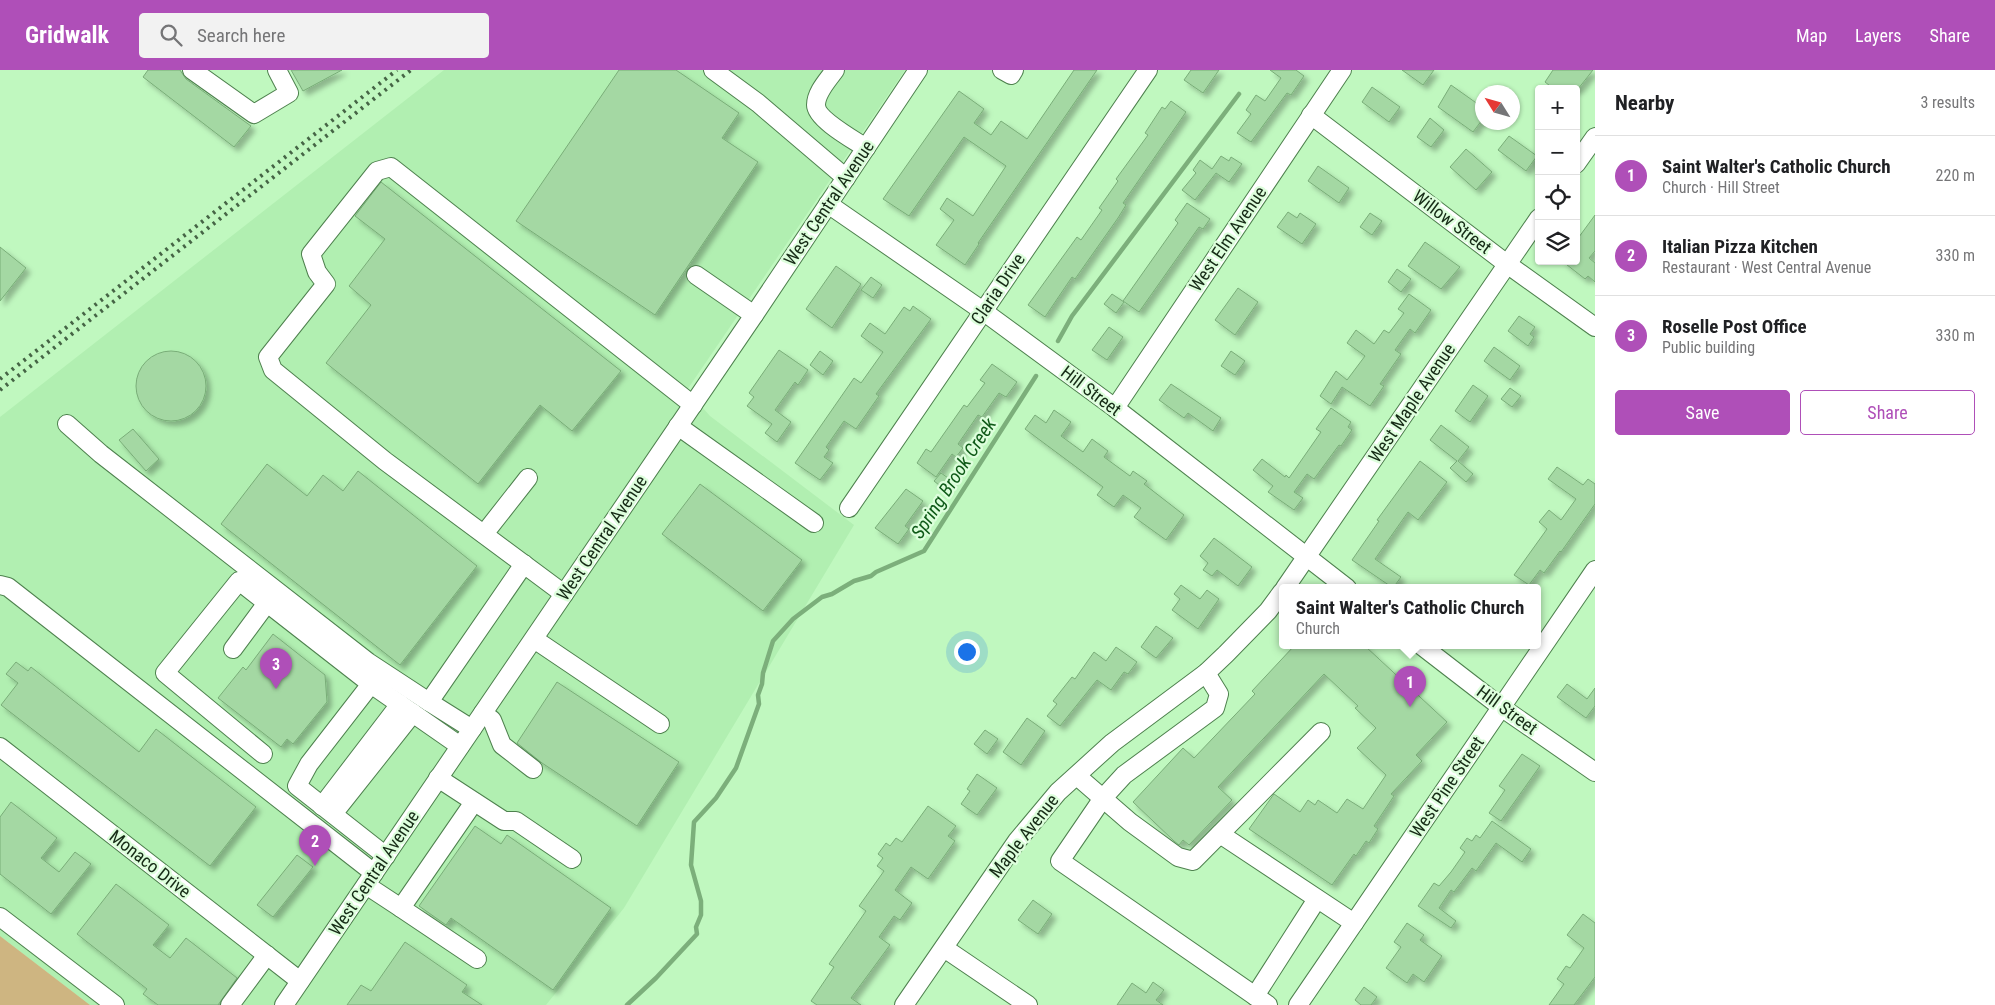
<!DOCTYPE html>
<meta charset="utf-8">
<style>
:root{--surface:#fff;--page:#f2f2f2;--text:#202124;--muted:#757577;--line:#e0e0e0;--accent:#af4fb8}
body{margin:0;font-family:"Roboto Condensed",sans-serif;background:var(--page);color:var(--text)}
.controls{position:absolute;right:15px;top:15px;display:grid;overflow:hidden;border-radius:5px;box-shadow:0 1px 4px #0004}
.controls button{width:45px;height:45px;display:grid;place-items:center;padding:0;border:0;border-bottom:1px solid var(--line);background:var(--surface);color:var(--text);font:25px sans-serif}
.compass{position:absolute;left:1475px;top:15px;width:45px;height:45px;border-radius:50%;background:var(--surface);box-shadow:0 1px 4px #0004;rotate:307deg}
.you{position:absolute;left:966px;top:581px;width:18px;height:18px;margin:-12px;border:4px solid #fff;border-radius:50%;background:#1a73e8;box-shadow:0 0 0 8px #1a73e833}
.badge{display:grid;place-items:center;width:32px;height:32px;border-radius:50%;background:var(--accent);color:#fff;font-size:16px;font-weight:700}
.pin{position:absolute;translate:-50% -41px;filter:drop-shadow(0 1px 2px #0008)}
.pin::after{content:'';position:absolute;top:26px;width:18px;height:15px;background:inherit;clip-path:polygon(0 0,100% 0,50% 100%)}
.popup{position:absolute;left:1279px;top:514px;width:262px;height:65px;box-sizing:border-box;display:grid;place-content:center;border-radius:5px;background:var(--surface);filter:drop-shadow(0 1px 4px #0005);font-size:16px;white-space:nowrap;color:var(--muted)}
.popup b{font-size:19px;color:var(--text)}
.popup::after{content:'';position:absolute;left:50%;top:100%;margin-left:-10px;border:10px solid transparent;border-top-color:var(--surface)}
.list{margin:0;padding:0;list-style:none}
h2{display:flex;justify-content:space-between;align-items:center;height:65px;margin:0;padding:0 20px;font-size:21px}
h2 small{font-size:16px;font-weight:400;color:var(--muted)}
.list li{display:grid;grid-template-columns:32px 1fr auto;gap:15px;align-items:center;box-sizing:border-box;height:80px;padding:0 20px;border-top:1px solid var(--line)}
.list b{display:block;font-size:19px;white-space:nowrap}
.list p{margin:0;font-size:16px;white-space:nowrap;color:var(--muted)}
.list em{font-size:16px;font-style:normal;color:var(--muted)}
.actions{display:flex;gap:10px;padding:15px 20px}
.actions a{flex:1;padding:11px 0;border:1px solid var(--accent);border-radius:5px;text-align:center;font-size:18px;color:var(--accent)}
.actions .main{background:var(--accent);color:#fff}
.icon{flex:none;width:28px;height:28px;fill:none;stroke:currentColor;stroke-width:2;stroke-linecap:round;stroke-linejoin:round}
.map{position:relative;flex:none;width:1595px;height:935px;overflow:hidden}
header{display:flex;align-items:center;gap:30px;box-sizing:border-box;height:70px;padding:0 25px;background:var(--accent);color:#fff}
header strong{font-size:24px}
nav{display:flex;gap:28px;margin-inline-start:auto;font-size:18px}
.search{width:350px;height:45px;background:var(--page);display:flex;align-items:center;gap:12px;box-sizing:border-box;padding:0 18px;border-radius:5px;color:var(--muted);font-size:19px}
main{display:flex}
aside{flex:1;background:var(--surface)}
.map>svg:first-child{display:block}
.built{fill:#b1efb1}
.green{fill:#ceb581}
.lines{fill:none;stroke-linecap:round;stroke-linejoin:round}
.stream{stroke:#7caf7b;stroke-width:4.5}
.building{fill:#a4d8a3;stroke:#79ad78;filter:url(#shadow)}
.minor-casing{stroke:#4e814e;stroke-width:20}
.minor{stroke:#fff;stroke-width:18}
.rail{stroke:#456445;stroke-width:4;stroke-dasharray:2.5 5;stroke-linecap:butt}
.labels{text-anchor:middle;stroke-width:4.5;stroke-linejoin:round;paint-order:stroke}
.street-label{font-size:18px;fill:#162b16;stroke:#ddfedc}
.water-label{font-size:19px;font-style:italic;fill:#0f5a18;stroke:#ddfedc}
</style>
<header>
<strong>Gridwalk</strong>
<div class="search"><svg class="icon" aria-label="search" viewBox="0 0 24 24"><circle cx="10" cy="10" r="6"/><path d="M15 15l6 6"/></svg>Search here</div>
<nav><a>Map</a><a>Layers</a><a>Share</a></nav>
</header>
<main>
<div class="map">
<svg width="1595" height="935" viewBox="0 0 1595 935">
<defs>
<filter id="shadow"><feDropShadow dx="4.5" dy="4.5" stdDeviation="2.5" flood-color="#0004"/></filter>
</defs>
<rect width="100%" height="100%" fill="#c0f8bf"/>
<path class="built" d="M444,0H905L687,320L710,346L854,455L624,838L546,935H90L0,866V347Z"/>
<path class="green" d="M0,866L90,935H0Z"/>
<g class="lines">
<g class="stream">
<path d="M1058,271L1072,246L1239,24"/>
<path d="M627,935L656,908L697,864L696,857L701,845V831L691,795L694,752L716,728L736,698L759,634L758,625L762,614L763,603L773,571L793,549L822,527L832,524L854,511L871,506L876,502L924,481L1036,306"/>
</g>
</g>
<g class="building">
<path d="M148,0H180L186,9L251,56L234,77L143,7Z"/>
<path d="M291,0H342L303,21Z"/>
<path d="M619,0H676L739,43L722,68L758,92L655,245L516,151Z"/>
<path d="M1074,0H1097L978,173L979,174L965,195L936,175L954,150L940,139L947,128L973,146L1006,96L964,67L909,146L883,129L959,21L984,39L974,53L991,65L1001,51L1027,69Z"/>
<path d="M1191,0H1219L1203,23L1184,10Z"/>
<path d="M1270,0H1296L1304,6L1291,25L1287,23L1251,72L1237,63L1251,44L1246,40L1256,25L1265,31L1281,8Z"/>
<path d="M1402,0H1434L1423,15Z"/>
<path d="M1553,0H1593L1578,19H1554L1545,12Z"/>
<path d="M1451,15L1482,37V50L1473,62L1438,37Z"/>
<path d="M1372,17L1400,37L1389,52L1362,32Z"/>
<path d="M1171,31L1186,42L1123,133L1126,135L1118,148L1075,209L1072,207L1045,247L1028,235L1077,167L1081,170L1102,140L1099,138L1118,111L1116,109L1148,65L1145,63L1162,37L1165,39Z"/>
<path d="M1430,48L1444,60L1431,77L1417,67Z"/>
<path d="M1509,66L1537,86L1526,101L1498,80Z"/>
<path d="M1466,79L1492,102L1476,120L1450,97Z"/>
<path d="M1221,86L1229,91L1231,87L1242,94L1229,112L1216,103L1195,130L1182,120L1196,103L1193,100L1200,90L1212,99Z"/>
<path d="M1318,96L1349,118L1339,133L1308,111Z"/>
<path d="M381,112L621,301L572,361L540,335L478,414L326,293L371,235L349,216L385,169L355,146Z"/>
<path d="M1187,133L1210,149L1203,159L1199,157L1139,242L1123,231L1178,153L1175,150Z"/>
<path d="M1288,142L1297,148L1300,143L1316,154L1302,174L1277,157Z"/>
<path d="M1370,143L1382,151L1372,165L1360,157Z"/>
<path d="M1595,145V181L1589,188L1595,193V212L1588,206L1585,209L1562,191H1576V171Z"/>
<path d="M1425,172L1460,197L1441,219L1408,196Z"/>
<path d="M0,177L26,198L0,231Z"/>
<path d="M836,196L861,214L832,258L806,239Z"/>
<path d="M1397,199L1411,209L1401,222L1388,212Z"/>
<path d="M871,207L882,215L873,228L861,220Z"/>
<path d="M1238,218L1258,232L1235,265L1215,250Z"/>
<path d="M1112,224L1124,232L1116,243L1104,234Z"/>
<path d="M1409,224L1431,240L1415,263L1410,259L1395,280L1401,284L1380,314L1384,316L1370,336L1342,317L1331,334L1320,326L1336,301L1347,310L1365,286L1347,273L1356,260L1374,274L1384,260L1389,263L1404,243L1398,239Z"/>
<path d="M913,236L931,249L876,324L879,326L856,359L844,351L826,377L829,380L824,387L833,393L820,410L795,393L854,308L861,313L883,282L861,266L870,253L885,264L904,237L910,241Z"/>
<path d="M1519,246L1535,257L1530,264L1534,267L1528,276L1508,261Z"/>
<path d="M1109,257L1123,267L1107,290L1092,280Z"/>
<path d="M1494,277L1520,296L1510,310L1484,291Z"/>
<path d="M779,280L808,300L798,315L795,312L775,340L791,352L777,372L765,363L772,354L747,336L754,327L749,323Z"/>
<path d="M820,281L833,291L823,305L810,295Z"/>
<path d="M1231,281L1245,291L1235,305L1221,296Z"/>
<circle cx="171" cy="316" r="35"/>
<path d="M992,294L1017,312L1006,327L999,323L982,347L978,345L958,374L963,378L956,387L952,384L936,407L917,393L926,379L931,382L964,335L967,337L985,313L980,310Z"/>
<path d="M1171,314L1221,348L1213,361L1188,343L1184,348L1159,330Z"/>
<path d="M1473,315L1488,326L1470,352L1455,341Z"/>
<path d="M1510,318L1521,326L1512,337L1501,329Z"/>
<path d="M1331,338L1351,352L1348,357L1352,360L1341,376L1339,375L1314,409L1307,404L1294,422L1303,428L1294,440L1268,422L1273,416L1253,400L1262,389L1285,407L1286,405L1289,408L1321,362L1316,359Z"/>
<path d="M1054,340L1071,352L1061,366L1083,382L1092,369L1108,381L1104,387L1130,406L1133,401L1147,411L1144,414L1184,445L1166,470L1134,447L1141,438L1123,425L1114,437L1097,425L1103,417L1025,359L1035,345L1046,353Z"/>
<path d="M1441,355L1469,377L1458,391L1473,404L1466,412L1450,398L1457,391L1430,370Z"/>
<path d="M133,359L159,389L146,401L119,370Z"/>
<path d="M1420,391L1447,412L1418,450L1408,442L1375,489L1401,507L1393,518L1352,490L1379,451L1377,450Z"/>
<path d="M267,394L307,426L323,405L343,421L358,401L477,496L400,595L221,454Z"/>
<path d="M1557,397L1583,415L1588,409L1595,414V434L1561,482L1560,481L1544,503L1540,500L1529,515L1514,505L1547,459L1539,452L1549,440L1561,450L1576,429L1548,409Z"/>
<path d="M941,403L951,410L944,419L934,411Z"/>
<path d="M700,414L802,490L763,541L662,464Z"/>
<path d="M906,419L923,431L905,456L909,459L898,474L875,458Z"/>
<path d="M1214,468L1252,497L1238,516L1217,500L1212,506L1203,500L1208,493L1200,486Z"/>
<path d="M1181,515L1200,529L1207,520L1219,529L1198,559L1172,540L1180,529L1174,524Z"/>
<path d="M1156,556L1173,568L1156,588L1141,577Z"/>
<path d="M273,564L325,605L327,632L293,674L287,669L281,677L218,628L243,597L246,600Z"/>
<path d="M1294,576H1365L1447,652L1416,685L1422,691L1391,724L1394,726L1374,756L1378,759L1369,773L1366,771L1356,786L1354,784L1332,815L1249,759L1274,724L1300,742L1308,730L1315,735L1318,730L1337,743L1347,729L1363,739L1386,705L1357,678L1376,658L1355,638L1358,636L1324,604L1218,717L1232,730L1189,775L1183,770L1179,775L1174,771L1133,732L1183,678L1194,688L1255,624L1252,621Z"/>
<path d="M1116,577L1137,592L1128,604L1124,602L1111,620L1097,610L1060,656L1047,646L1057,634L1053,631L1072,607L1075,609L1094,582L1106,591Z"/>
<path d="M16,592L28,601L31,597L139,682L156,659L256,737L210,796L1,635L18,613L6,604Z"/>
<path d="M557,612L679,692L637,756L542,693L517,673Z"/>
<path d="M1567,614L1587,629L1595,618V636L1586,648L1557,627Z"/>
<path d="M1027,648L1045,661L1021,695L1003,682Z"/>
<path d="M985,660L998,669L987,684L974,674Z"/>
<path d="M1522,684L1540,696L1501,751L1489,743L1505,720L1499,716Z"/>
<path d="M977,704L997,718L977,745L961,734L970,721L967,719Z"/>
<path d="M11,732L57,768L41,788L59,802L75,782L91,794L51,844L0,804V747Z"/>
<path d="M928,736L956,756L948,766L955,771L928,809L911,797L895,820L912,833L900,850L894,846L879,867L890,875L851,928L861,935H817L811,931L834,897L829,894L866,841L859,836L884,801L877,796L883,788L878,784L886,773L890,776L896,768L902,772Z"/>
<path d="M1492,751L1531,779L1522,792L1496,773L1476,801L1472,798L1454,822L1451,820L1439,838L1456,851L1451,858L1418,836L1434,813L1439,816L1451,802L1465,782L1460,778L1467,768L1472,771L1476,765L1480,768Z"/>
<path d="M475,756L501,774L507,765L611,838L553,920L451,848L446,855L419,836Z"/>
<path d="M297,785L313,797L273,847L257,835Z"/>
<path d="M116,814L169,855L153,875L170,888L186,868L237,908L218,935H158L143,924L147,919L77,864Z"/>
<path d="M1033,830L1052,844L1038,864L1018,850Z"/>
<path d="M1583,844L1595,853V907L1574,935H1549L1564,914L1557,909L1566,896L1570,898L1584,878L1567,865Z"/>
<path d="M1407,853L1424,865L1420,870L1442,886L1424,912L1413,904L1407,913L1386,898L1401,877L1394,872Z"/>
<path d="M405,872L467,915L462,922L482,935H347L361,915L371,921Z"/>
<path d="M1153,912L1164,920L1156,930L1163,935H1117L1132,913L1146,923Z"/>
<path d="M1364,917L1377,927L1371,935H1361L1355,930Z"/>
</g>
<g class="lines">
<defs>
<g id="minor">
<path d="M192,0L254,44L289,23L277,0"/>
<path d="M713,0L758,33L846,108"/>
<path d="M835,0C828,10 816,22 816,35C816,49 854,70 866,78"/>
<path d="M1002,0L1011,5L1014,0"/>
<path d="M1311,45L1507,194L1595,257"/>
<path d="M1576,94L1595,67"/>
<path d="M828,134L983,241L1115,338L1347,518"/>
<path d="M696,205L754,245"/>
<path d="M1115,338L1342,0"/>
<path d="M67,354L101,384L368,592L429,632L524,494"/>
<path d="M678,356L814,453"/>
<path d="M849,438L1148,0"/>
<path d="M484,464L528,408"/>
<path d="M0,515L8,517L374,803"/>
<path d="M1285,518L1539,148"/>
<path d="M564,524L385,391L273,300L268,287L326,214L317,202L311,184L377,101L391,97L693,335"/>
<path d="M534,569L660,654"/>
<path d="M1422,576L1501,637L1595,702"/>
<path d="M233,579L267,533"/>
<path d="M1206,603L1219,624L1215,638L1124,705L1103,728L1060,791L1268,935"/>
<path d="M371,614L309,694L297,716L386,786"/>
<path d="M429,632L472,659"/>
<path d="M483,643L492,650L502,675L533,699"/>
<path d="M0,677L300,911"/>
<path d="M263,684L165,603L239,511L371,614L460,676"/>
<path d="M1077,706L1130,752L1178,787L1193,791L1321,662"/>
<path d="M438,708L504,751H516L572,789"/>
<path d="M322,736L400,634"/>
<path d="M333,744L413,643"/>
<path d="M1220,764L1354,853"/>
<path d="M366,815L401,838L474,732"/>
<path d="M401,838L477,889"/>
<path d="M0,847L115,935"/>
<path d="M944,878L1028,935"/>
<path d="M1255,926L1317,829"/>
<path d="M230,935L267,885"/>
<path d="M284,935L754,245L918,0"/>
<path d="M904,935L1017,771L1058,722L1112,673L1206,603L1226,584L1268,541L1282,522"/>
<path d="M1298,935L1595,500"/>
</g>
</defs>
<use href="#minor" class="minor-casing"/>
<use href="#minor" class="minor"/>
<g class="rail">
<path d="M0,309L397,0"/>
<path d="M0,320L411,0"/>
</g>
</g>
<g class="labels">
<g class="street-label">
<text transform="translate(829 133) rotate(-56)" y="6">West Central Avenue</text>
<text transform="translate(1452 152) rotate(37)" y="6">Willow Street</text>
<text transform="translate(1228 169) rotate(-56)" y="6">West Elm Avenue</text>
<text transform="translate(998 219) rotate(-56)" y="6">Claria Drive</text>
<text transform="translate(1091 321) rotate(37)" y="6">Hill Street</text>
<text transform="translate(1412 333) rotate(-56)" y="6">West Maple Avenue</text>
<text transform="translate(602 468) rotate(-56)" y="6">West Central Avenue</text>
<text transform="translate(1507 640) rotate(36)" y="6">Hill Street</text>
<text transform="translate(1447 717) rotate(-56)" y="6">West Pine Street</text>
<text transform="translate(1024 766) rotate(-52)" y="6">Maple Avenue</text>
<text transform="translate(150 794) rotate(38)" y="6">Monaco Drive</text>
<text transform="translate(374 803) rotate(-56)" y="6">West Central Avenue</text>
</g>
<g class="water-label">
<text transform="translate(953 408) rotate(-57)" y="7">Spring Brook Creek</text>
</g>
</g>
</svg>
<div class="controls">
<button>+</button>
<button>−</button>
<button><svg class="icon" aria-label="locate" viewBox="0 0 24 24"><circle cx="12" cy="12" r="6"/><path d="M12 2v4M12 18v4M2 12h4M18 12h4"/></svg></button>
<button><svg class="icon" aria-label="layers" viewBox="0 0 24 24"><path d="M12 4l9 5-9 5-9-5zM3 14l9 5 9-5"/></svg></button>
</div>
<svg class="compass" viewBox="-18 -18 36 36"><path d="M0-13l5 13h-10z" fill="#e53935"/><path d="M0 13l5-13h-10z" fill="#757577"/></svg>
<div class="you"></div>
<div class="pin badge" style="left:1410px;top:637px">1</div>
<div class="popup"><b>Saint Walter's Catholic Church</b>Church</div>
<div class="pin badge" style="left:315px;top:796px">2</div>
<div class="pin badge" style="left:276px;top:619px">3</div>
</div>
<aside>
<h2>Nearby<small>3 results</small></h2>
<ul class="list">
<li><span class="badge">1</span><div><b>Saint Walter's Catholic Church</b><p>Church · Hill Street</p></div><em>220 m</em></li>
<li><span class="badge">2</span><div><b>Italian Pizza Kitchen</b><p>Restaurant · West Central Avenue</p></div><em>330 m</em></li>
<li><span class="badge">3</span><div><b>Roselle Post Office</b><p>Public building</p></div><em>330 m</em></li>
</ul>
<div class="actions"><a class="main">Save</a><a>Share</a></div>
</aside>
</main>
